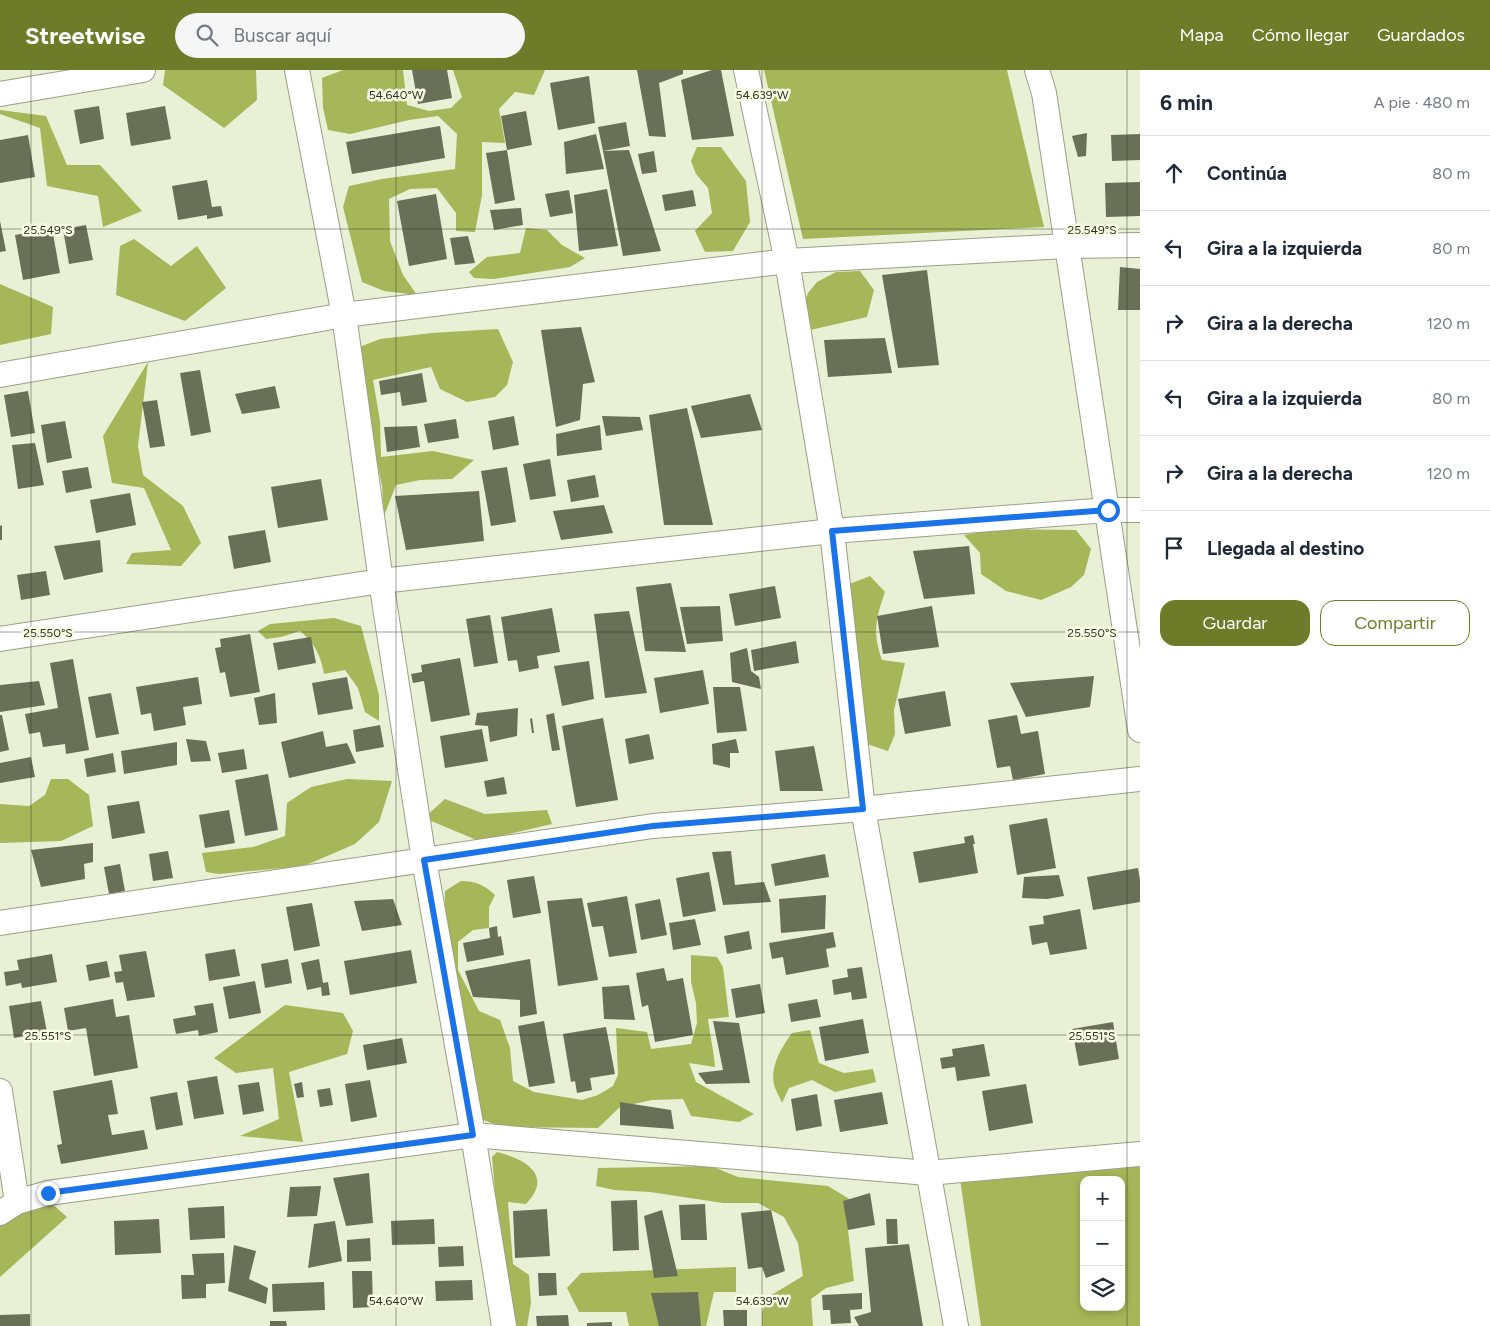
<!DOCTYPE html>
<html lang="es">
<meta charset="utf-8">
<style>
:root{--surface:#fff;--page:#f6f6f7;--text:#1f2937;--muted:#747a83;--line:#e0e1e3;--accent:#6e7b28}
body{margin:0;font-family:Figtree,sans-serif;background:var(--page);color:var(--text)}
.controls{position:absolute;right:15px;bottom:15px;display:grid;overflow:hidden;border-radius:10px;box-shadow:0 2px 8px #0003}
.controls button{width:45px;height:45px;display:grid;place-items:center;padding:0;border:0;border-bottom:1px solid var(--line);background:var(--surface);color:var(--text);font:25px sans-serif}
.stop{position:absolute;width:15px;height:15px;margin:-11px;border:4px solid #1a73e8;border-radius:50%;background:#fff}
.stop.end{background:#1a73e8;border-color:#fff;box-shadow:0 1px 5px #0008}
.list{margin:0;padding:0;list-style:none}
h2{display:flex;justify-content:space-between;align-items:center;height:65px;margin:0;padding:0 20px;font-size:21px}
h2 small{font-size:16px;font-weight:400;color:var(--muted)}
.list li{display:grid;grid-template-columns:32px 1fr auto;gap:15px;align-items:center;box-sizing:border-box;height:75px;padding:0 20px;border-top:1px solid var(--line)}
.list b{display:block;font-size:19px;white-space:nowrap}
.list em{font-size:16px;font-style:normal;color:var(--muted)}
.actions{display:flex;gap:10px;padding:15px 20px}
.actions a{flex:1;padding:11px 0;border:1px solid var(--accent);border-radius:15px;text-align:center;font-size:18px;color:var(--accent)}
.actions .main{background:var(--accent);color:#fff}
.icon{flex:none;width:28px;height:28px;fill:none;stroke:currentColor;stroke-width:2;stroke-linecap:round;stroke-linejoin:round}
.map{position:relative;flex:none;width:1140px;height:1256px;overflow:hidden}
header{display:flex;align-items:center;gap:30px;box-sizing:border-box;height:70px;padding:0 25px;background:var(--accent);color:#fff}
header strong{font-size:24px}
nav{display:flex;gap:28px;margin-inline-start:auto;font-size:18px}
.search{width:350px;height:45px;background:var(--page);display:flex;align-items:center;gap:12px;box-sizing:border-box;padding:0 18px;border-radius:28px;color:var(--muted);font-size:19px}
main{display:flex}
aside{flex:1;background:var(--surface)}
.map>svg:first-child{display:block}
.forest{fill:#a6b658;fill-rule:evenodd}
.building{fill:#6a6f57}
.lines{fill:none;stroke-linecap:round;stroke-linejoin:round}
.street-casing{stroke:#9aa087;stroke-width:26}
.street{stroke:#fff;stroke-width:24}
.route{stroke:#1a73e8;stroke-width:6}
.ticks{fill:none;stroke:#313329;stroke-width:1;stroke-opacity:0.45}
.ticks-label{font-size:12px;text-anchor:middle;fill:#313329;stroke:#f7fde2;stroke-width:5;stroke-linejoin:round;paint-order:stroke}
</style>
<header>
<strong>Streetwise</strong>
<div class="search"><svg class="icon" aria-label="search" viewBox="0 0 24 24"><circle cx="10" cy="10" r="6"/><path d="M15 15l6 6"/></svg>Buscar aquí</div>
<nav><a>Mapa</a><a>Cómo llegar</a><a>Guardados</a></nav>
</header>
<main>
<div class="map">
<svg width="1140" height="1256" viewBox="0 0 1140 1256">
<rect width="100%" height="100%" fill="#eaf0d5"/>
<g class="forest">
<path d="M165,0H256L257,30L224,58L163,15Z"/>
<path d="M343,0H403L407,35L429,41L451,38L462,27L453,0H545L534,25L515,22L499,39L505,73L482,72V125L475,162L456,161V143L437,118L410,119L389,129L390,171L403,205L417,225L384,221L362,212L343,137L349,116L382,109L455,99L457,64L438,46L409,50L350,64L328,60L323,38L322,8Z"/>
<path d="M764,0H1007L1044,157L803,169Z"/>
<path d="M0,40L46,46L67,95H100L142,141L103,157L98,126L47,116L40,58L0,44Z"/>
<path d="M697,77H721L746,111L750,152L733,181L705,182L695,161L712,143L708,118L696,104L691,91Z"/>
<path d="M526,158L547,160L562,175L585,188L570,197L494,209L474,208L469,202L487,187L520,183Z"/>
<path d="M134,169L171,196L197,176L226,218L185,251L116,225L120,176Z"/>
<path d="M860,201L874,220L867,247L806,261L803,237L808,223L817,212L836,202Z"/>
<path d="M0,214L53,237L51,264L0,275Z"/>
<path d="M498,259L513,292L507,315L495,327L467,332L440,319L431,297L373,310L380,351L381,387L433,381L474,390L452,409L420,410L396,415L384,446L382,415L370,362L357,278L380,269L432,263Z"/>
<path d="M148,292L138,376L143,405L183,436L201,473L181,496L126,494L132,483L171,480L144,418L112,413L103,366Z"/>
<path d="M1000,459L1076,460L1091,479L1084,505L1071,517L1041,530L1006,521L981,504L980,483L964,465Z"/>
<path d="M870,506L885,522C876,548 872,562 882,590L905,593L894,640L895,664L888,681L864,673L847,515Z"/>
<path d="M334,548L361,556L379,625V651L365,642L358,618L345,600L324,604C321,586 315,573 300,561L281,567L266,569L258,561L270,554Z"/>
<path d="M51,709H68L89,725L93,756L61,771L0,773V734L29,736L45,725Z"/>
<path d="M347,709L392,711L379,752L355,774L304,796L219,804L206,802L202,783L253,777L285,766L287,733L311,717Z"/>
<path d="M445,729L485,744L547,740L552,754L479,771L424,748Z"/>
<path d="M461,811C476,811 484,815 495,825L489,837V858L473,860L458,872V900L479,941L500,950L510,978L513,1011L534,1022L582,1030L598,1025L613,1016L618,1005L616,958L647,962L651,979L691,974L697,953L696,933L691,912V885L717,887L723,897L729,947L708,949C710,966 714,981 715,997L689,993L696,1012L754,1044L739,1052L691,1046L683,1029L652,1030L620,1037L598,1058L503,1057L480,1049L444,881L445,821Z"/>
<path d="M285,935L343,943L353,961L347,984L289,1002L303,1072L240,1066L279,1049L273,998L236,1003L214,988Z"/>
<path d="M810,960L819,993L844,1003L873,999L876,1012L835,1022L812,1010L789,1018L782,1033C780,1027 775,1020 774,1014C770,996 782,977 792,963Z"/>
<path d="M497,1082C525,1089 554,1105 526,1134L508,1132L513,1194L529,1205L531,1233L527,1256H511L501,1188L492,1087Z"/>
<path d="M1140,1094V1256H981L960,1109ZM1084,1110H1121V1237H1084Z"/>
<path d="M711,1096L738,1107L828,1116L851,1130L848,1160L854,1211L826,1218L811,1229L813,1256H762V1242L768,1227L803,1206L798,1173L784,1147L758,1133H723L650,1122L614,1120L596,1116L598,1098Z"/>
<path d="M41,1124L67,1147L0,1207V1155Z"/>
<path d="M736,1197V1222H714L706,1256H629L626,1242H579L567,1218L581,1203Z"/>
</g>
<g class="building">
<path d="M412,0H447L452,28L418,34Z"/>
<path d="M637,0H683V4L659,13L666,67L649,66Z"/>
<path d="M712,0H721L734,66L692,70L681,10Z"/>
<path d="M589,6L595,53L558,60L550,13Z"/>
<path d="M99,36L104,69L80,74L74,40Z"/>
<path d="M165,36L171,69L131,76L126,43Z"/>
<path d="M526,41L532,75L507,80L501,46Z"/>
<path d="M626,52L630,76L603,81L629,80L661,181L623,186L603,81L598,57Z"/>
<path d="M440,56L445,88L352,104L346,72Z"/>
<path d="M1087,63L1086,86L1078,87L1072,66Z"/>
<path d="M596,64L604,99L566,104L564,72Z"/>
<path d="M1140,64V90L1112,91L1111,65Z"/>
<path d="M28,65L35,107L0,113V70Z"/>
<path d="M507,80L515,130L495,134L486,83Z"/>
<path d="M654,81L657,102L642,104L638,84Z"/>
<path d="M207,110L212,137L221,136L223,146L207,149V145L178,150L172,116Z"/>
<path d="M1140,112V146L1106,147L1105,113Z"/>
<path d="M607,119L618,176L579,181L574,125Z"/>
<path d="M569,120L573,143L550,147L545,124Z"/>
<path d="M693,120L696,136L665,141L662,125Z"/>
<path d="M436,124L447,189L409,196L397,131Z"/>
<path d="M521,138L523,155L494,160L490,140Z"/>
<path d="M0,151L6,181L0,182Z"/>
<path d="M86,155L93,190L69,194L63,159Z"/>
<path d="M52,158L60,203L23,210L15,165Z"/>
<path d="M468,166L475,193L455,195L450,168Z"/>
<path d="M1120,197L1140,199V240H1118Z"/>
<path d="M927,200L939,295L898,298L882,205Z"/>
<path d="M581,257L595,312L583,314L580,350L556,357L541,260Z"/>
<path d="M885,268L892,303L828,307L824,270Z"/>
<path d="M200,300L211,362L191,366L180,303Z"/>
<path d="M422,303L427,332L402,336L400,322L381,325L379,311Z"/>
<path d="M275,316L280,338L242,344L235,324Z"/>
<path d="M28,321L35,363L11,367L4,325Z"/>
<path d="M750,324L762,360L701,368L691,336Z"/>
<path d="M157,330L165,376L150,378L142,332Z"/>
<path d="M687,338L713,455H664L649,345Z"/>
<path d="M514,346L519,375L493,380L488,351Z"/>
<path d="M602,346L640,347L643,360L606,366Z"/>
<path d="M456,349L459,368L428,373L424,354Z"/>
<path d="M65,351L72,388L47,393L41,355Z"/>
<path d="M600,355L602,380L557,386L556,364Z"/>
<path d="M417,356L420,377L387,382L384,357Z"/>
<path d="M35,373L44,415L18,419L12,375Z"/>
<path d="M550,389L556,426L530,430L523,394Z"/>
<path d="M88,397L92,418L66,423L62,401Z"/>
<path d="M507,397L516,452L491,456L481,401Z"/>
<path d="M595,405L599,427L571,432L567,410Z"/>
<path d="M321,409L328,450L278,458L271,417Z"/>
<path d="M479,421L484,471L406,480L395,426Z"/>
<path d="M130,423L136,455L96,463L90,430Z"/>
<path d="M604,435L613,463L561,470L553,441Z"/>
<path d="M2,455V470H0V456Z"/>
<path d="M265,460L271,492L234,499L228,466Z"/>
<path d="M100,470L103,502L64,510L54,476Z"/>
<path d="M969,476L975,524L924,529L913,481Z"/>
<path d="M46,501L50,525L21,530L17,505Z"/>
<path d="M671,513L686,582L645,581L636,517Z"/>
<path d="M775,516L781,548L735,556L729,524Z"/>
<path d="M720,536L723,571L687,574L680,537Z"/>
<path d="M932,536L939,577L883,584L877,546Z"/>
<path d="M552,538L560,582L537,586L539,598L519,602L517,590L508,591L501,547Z"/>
<path d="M629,541L647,623L605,628L594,544Z"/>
<path d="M490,545L498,593L474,597L466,549Z"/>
<path d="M250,564L260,622L230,627L225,602L220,603L215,578L221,577L220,569Z"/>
<path d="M311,567L316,593L278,600L273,573Z"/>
<path d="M796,571L799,593L754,601L751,580Z"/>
<path d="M747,578L751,601L759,607L761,619L732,612L730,583Z"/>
<path d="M460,588L470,645L431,652L424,611L413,613L411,604L422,602L421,595Z"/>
<path d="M73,589L89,680L66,684L65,674L43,677L40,662L29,664L25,644L58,638L50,593Z"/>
<path d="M589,591L594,629L562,636L554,596Z"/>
<path d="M703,600L709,634L660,643L654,608Z"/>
<path d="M1094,606L1090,637L1026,647L1010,613Z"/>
<path d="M198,607L202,634L183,637L186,655L154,661L151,643L141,645L136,617Z"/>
<path d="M347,607L353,639L318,645L312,613Z"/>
<path d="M39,611L45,635L0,642V615Z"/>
<path d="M713,617H740L747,661L717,663Z"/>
<path d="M945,621L951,656L905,664L898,629Z"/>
<path d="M111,623L119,664L96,668L88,627Z"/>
<path d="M275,623L277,653L259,655L254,628Z"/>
<path d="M518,638L517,666L490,672L488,656L475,655L477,643Z"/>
<path d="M554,643L560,680L552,681L546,645Z"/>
<path d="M0,645H2L9,680L0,682Z"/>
<path d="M1017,645L1021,664L1038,661L1045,704L1013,710L1010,696L997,698L988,650Z"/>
<path d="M532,648L534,663H532L530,649Z"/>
<path d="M603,648L618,730L576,737L562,656Z"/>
<path d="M380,655L384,677L356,682L353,660Z"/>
<path d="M482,659L488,691L445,698L440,666Z"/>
<path d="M323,661L326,677L347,673L356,693L289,708L281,672Z"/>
<path d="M649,664L654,689L629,694L625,669Z"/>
<path d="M186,669L206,671L211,691L191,692Z"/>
<path d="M736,669L739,683H730V698L713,694L712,674Z"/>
<path d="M177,672V695L124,704L121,681Z"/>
<path d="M814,676L823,721H780L775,681Z"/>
<path d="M244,679L247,699L222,703L218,683Z"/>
<path d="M113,683L116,702L87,707L84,689Z"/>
<path d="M31,687L35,707L0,713V693Z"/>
<path d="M268,704L278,760L245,766L235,710Z"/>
<path d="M504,707L507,724L487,727L484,711Z"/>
<path d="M139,731L145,763L112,769L107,736Z"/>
<path d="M229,740L235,773L205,778L199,745Z"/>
<path d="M1047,748L1056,798L1017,805L1009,755Z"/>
<path d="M973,765L975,774H973L978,803L919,813L913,782L965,773L964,767Z"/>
<path d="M93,773V792L84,794L85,809L41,817L31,780Z"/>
<path d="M168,781L173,808L153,811L149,784Z"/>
<path d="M731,781L735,815L764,812L771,832L723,835L712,782Z"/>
<path d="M825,784L829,807L775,816L771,794Z"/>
<path d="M120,794L125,821L109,824L104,797Z"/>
<path d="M1138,798L1140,810V832L1093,840L1087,807Z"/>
<path d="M709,802L716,841L683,847L676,808Z"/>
<path d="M1059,805L1064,826L1047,829L1022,828L1024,807Z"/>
<path d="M534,806L541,843L513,848L507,810Z"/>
<path d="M826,825L825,859L781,863L779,829Z"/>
<path d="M627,826L637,883L609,887L603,856L592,857L587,833Z"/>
<path d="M582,828L598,910L558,916L547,831Z"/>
<path d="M393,829L402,855L362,861L354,831Z"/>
<path d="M660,829L667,865L641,870L635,834Z"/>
<path d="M312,833L320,876L294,881L286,837Z"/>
<path d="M1080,839L1087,879L1050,885L1047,872L1032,875L1029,856L1044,854L1043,846Z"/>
<path d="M695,849L701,875L673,880L669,853Z"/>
<path d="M497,856L498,867L501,866L504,885L467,892L463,873L490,868L489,858Z"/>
<path d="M749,861L752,879L727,884L724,866Z"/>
<path d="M833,862L836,877L826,879L829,897L786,905L783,887L772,889L769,873Z"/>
<path d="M235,879L240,906L209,911L205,884Z"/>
<path d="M411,880L417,913L350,925L344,891Z"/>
<path d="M146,881L155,927L127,931L123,912L116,913L114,902L122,901L119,885Z"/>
<path d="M52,884L57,912L22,918L21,913L6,916L4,902L19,900L17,890Z"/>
<path d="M288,889L292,913L265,918L261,894Z"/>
<path d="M319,889L323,913L328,912L330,925L322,926L321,917L307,920L301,893Z"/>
<path d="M530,889L537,944L520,947V930L473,927L465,901Z"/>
<path d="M107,891L110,907L89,911L86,895Z"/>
<path d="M862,897L867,928L852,930L851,922L834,925L832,910L848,907L847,899Z"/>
<path d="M664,898L667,911L683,908L693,965L655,972L648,935L642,937L636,903Z"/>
<path d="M255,911L261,943L229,949L223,917Z"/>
<path d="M760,914L765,943L736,948L731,919Z"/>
<path d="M629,915L635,950L604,949L602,917Z"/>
<path d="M113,929L116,947L129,945L138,998L94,1006L86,958L68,961L64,938Z"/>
<path d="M817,929L821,947L791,952L788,934Z"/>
<path d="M41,931L47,962L14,968L9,936Z"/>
<path d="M213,933L218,962L199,966L198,960L176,964L173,949L196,945L194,936Z"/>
<path d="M863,949L869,983L825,991L819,957Z"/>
<path d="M544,951L555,1013L529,1017L518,956Z"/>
<path d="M713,951L739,953L750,1013L706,1014L698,1003L723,1000Z"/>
<path d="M1113,952L1119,989L1079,996L1072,959Z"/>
<path d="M606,957L615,1004L590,1008L592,1020L577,1023L575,1011L571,1012L563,964Z"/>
<path d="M402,968L407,993L367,1000L363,975Z"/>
<path d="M984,974L990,1006L957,1011L955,997L942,999L940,988L953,986L952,979Z"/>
<path d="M217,1006L224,1044L194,1049L187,1011Z"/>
<path d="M112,1010L118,1044L108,1045L112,1065L144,1060L148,1079L61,1094L57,1075L62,1074L53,1021Z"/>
<path d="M370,1010L377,1047L351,1052L345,1014Z"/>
<path d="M259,1012L264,1041L243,1045L238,1015Z"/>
<path d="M302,1012L304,1027L297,1028L294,1014Z"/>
<path d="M1026,1014L1033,1053L989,1061L982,1021Z"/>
<path d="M330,1018L333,1035L320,1037L317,1020Z"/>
<path d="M177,1022L183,1055L156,1060L150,1027Z"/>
<path d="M882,1022L888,1054L840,1062L834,1030Z"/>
<path d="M817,1024L822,1056L796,1061L791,1029Z"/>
<path d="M620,1032L671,1040L674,1059L620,1055Z"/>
<path d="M369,1103L373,1153L346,1156L333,1108Z"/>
<path d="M321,1116L317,1146L287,1147L290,1117Z"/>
<path d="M870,1123L875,1155L848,1160L843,1131Z"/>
<path d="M637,1130L639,1180L613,1181L611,1131Z"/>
<path d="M705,1134L707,1170H681L679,1135Z"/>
<path d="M224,1136L225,1168L190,1170L188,1138Z"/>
<path d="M547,1139L550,1186L515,1188L513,1141Z"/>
<path d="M662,1140L678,1206L654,1208L644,1146Z"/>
<path d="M771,1140L785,1201L766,1208L762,1197L748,1199L741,1143Z"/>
<path d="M159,1149L161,1183L115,1185L114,1151Z"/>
<path d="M434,1149L435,1174L392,1175L391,1151Z"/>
<path d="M886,1149H897L898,1174H887Z"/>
<path d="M335,1151L342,1191L308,1198L314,1154Z"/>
<path d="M370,1168L371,1191L347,1192V1170Z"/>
<path d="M909,1174L923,1256H859L854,1247L871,1242L865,1178Z"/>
<path d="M234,1175L256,1181L249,1209L268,1218L266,1234L228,1221Z"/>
<path d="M463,1176L464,1196L439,1197L438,1177Z"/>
<path d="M224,1183L225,1213L206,1214V1228L182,1229L181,1205H194L192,1184Z"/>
<path d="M352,1201H372L373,1237L353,1238Z"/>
<path d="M538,1203H556L557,1225L539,1226Z"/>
<path d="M472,1210L473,1230L436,1231L435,1211Z"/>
<path d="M324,1212L325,1240L273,1242L272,1214Z"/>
<path d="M698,1222L701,1256H659L651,1223Z"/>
<path d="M862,1223V1239L850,1240L851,1253L831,1254L830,1240H823L822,1225Z"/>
<path d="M723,1240H747V1256H724Z"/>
<path d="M30,1244V1256H0V1245Z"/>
<path d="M568,1245L569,1256H537L536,1246Z"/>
<path d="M270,1251H286L287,1256H270Z"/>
<path d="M612,1252V1256H587V1253Z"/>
</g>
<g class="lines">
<defs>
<g id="street">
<path d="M297,0L344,245L381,511L424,790L473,1065L504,1256"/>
<path d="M746,0L787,191L832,461L863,739L956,1256"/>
<path d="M1037,0L1044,23L1140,660"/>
<path d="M0,24L143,0"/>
<path d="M0,305L344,245L787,191L1067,176L1140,175"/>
<path d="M0,569L381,511L832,461L1108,440H1140"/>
<path d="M0,853L653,756L863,739L1140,709"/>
<path d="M0,1021L17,1132"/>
<path d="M0,1143L17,1132L48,1123L473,1065L928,1103L1140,1084"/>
</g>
</defs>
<use href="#street" class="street-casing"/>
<use href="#street" class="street"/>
</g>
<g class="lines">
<path class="route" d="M48,1123L473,1065L424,790L653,756L863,739L832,461L1108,440"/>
</g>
<path class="ticks" d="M31,0V1256M396,0V1256M762,0V1256M1127,0V1256M0,159H1140M0,562H1140M0,965H1140"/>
<g class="ticks-label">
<text x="396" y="29">54.640°W</text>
<text x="762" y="29">54.639°W</text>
<text x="48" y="164">25.549°S</text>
<text x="1092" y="164">25.549°S</text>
<text x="48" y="567">25.550°S</text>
<text x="1092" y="567">25.550°S</text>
<text x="48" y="970">25.551°S</text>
<text x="1092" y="970">25.551°S</text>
<text x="396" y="1235">54.640°W</text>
<text x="762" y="1235">54.639°W</text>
</g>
</svg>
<div class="controls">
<button>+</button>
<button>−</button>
<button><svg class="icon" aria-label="layers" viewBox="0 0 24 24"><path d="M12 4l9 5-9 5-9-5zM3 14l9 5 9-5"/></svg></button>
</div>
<div class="stop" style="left:1108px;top:440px"></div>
<div class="stop end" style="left:48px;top:1123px"></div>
</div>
<aside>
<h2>6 min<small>A pie · 480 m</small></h2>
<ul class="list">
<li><svg class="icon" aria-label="ahead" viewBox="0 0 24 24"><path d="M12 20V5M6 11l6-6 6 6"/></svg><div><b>Continúa</b></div><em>80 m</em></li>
<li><svg class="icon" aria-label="left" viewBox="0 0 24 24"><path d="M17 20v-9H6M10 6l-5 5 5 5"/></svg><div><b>Gira a la izquierda</b></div><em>80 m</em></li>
<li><svg class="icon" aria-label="right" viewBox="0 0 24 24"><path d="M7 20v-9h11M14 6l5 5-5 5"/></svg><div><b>Gira a la derecha</b></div><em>120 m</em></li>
<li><svg class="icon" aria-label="left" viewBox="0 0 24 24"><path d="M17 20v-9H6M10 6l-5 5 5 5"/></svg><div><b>Gira a la izquierda</b></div><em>80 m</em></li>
<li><svg class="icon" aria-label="right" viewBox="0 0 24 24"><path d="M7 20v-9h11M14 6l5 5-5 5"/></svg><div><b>Gira a la derecha</b></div><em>120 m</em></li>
<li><svg class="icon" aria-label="arrive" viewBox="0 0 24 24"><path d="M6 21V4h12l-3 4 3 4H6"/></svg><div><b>Llegada al destino</b></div></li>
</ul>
<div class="actions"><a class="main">Guardar</a><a>Compartir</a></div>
</aside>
</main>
